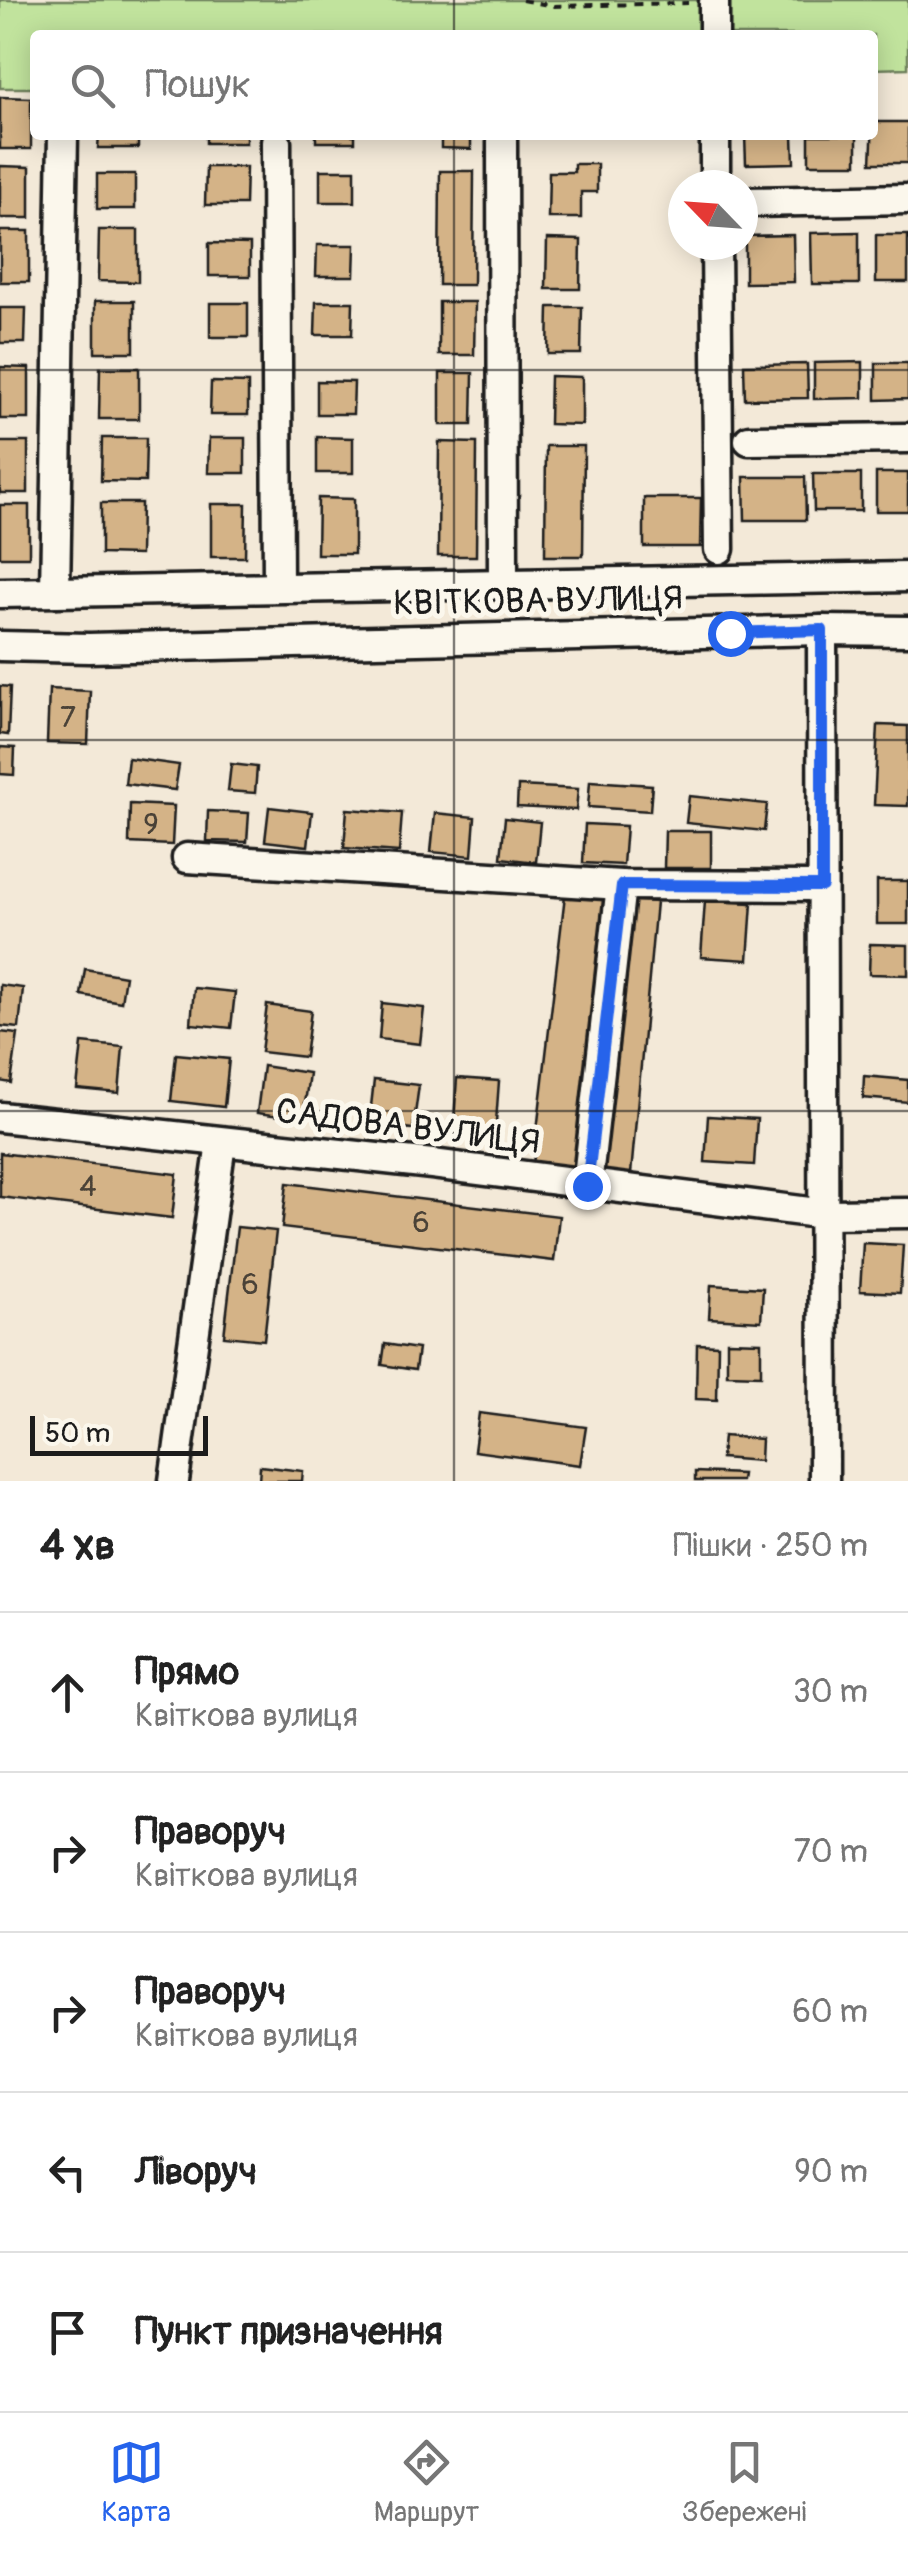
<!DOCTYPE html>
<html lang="uk">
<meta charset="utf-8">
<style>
:root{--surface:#fff;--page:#f2f2f2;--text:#222;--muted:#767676;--line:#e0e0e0;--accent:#2563eb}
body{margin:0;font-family:Pangolin,sans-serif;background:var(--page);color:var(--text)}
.compass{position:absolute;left:668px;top:170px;width:90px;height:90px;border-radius:50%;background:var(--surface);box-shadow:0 5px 25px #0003;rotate:295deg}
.scale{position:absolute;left:30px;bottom:25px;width:178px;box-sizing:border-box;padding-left:10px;border:5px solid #1c1c1c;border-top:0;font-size:28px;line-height:35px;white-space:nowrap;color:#1c1c1c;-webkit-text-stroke:8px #fbf7ec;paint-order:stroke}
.stop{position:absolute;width:30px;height:30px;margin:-22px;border:8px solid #2563eb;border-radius:50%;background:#fff}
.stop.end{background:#2563eb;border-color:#fff;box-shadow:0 2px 10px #0008}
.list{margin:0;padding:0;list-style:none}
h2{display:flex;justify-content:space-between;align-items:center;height:130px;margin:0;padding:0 40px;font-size:42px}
h2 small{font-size:32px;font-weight:400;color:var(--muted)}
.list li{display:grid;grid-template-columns:65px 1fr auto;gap:30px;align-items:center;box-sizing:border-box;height:160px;padding:0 40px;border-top:2px solid var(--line)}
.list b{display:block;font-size:38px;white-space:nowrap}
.list p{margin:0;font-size:32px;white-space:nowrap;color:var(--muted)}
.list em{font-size:32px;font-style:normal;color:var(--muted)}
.icon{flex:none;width:55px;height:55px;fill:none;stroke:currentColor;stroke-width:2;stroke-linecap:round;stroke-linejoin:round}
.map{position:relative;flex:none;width:908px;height:1481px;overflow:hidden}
.search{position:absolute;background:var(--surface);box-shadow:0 5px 25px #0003;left:30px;right:30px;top:30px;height:110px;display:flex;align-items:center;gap:25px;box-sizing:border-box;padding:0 35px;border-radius:10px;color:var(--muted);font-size:38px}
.sheet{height:930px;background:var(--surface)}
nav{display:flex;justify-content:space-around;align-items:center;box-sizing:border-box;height:140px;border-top:2px solid var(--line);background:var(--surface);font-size:28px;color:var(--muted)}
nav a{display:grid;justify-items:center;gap:5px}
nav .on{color:var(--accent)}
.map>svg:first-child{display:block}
.green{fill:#c1e39d;stroke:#6e805c;stroke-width:2.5}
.building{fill:#d4b387;stroke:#1c1c1c;stroke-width:2.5}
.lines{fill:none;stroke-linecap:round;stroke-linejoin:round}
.minor-casing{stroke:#1c1c1c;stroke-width:35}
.path{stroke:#1c1c1c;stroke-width:4;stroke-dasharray:8 8;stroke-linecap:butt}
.minor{stroke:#fbf7ec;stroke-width:28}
.route{stroke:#2563eb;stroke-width:12}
.grid{fill:none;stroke:#1c1c1c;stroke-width:2.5;stroke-opacity:0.55}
.labels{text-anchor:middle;stroke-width:10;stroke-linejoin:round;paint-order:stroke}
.number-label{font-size:30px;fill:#4a4237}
.street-label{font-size:35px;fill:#1c1c1c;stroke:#fbf7ec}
</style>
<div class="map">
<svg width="908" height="1481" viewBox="0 0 908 1481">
<rect width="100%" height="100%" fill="#f3e9d8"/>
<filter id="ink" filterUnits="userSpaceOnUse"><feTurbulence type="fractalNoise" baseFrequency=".01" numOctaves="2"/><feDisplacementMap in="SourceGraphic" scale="20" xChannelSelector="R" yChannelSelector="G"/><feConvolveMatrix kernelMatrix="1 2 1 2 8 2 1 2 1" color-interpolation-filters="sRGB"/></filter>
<g filter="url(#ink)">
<path class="green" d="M0,0H908V68L873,69V35H35V88H0Z"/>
<g class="building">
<path d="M0,97L31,98V149H0Z"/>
<path d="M873,122H908V163H871Z"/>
<path d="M99,135H138V148H98Z"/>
<rect x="206" y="135" width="40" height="8"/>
<rect x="316" y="135" width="39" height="7"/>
<path d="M441,135H471V149L441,148Z"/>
<path d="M745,135H793L794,163L746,164Z"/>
<rect x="809" y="135" width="48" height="29"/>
<path d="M574,164H597V192H581V218H548L549,172H574Z"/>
<path d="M0,166L30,167V218H0Z"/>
<path d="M206,167H246L245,205H205Z"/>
<rect x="320" y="170" width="35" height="32"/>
<path d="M440,171H474L473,285H439Z"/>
<rect x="97" y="174" width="38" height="35"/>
<path d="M99,230H138V282L98,281Z"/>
<rect x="0" y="231" width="29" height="51"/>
<path d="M859,232V284H812L811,233Z"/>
<path d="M793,235L794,282L745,283V236Z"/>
<rect x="876" y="235" width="32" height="47"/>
<path d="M547,239L581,240L580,289H546Z"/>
<path d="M209,243L250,244V276H209Z"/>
<path d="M317,245H355L354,276H316Z"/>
<rect x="95" y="301" width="39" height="51"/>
<path d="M316,302H353L352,335H315Z"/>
<path d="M439,302H475L474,355H439Z"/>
<rect x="210" y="303" width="38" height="34"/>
<path d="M549,307H582L581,354H548Z"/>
<path d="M0,308H26L25,343H0Z"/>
<path d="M863,362V398L814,399V363Z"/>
<path d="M876,363H908V399L876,400Z"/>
<path d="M807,364L808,398L745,399L744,365Z"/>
<path d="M0,367L29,368V419H0Z"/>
<path d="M100,368H139V419H99Z"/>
<path d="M440,373H473L472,425H440Z"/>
<path d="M550,376L582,377V425L549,424Z"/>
<path d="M317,381L354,382L353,414H317Z"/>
<path d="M211,382L248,383V415H210Z"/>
<path d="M317,437L353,438V473H317Z"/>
<path d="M102,438H146L145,482L101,481Z"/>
<path d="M209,438H245V473H208Z"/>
<rect x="0" y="442" width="28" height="51"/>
<path d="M439,442L477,443L476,556H438Z"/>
<path d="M546,446H584L583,556H545Z"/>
<rect x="876" y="473" width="32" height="38"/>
<path d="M813,474H861V511H814Z"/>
<path d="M744,477H805L806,520H745Z"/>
<path d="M318,498L354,499V554H317Z"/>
<path d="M644,498H701L700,547H644Z"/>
<path d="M101,503H141L140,555L101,554Z"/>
<path d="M211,504H246L245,557H211Z"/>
<rect x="0" y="505" width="29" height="52"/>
<path d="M0,686L10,687L8,735L0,734Z"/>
<path d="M49,689L90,691L88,744L47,743Z"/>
<path d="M878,725L908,726V806L874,805Z"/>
<path d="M0,747L15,748L14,775L0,774Z"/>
<path d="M128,758L179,765L175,790L125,784Z"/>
<path d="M231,764L257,767L255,793L228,791Z"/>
<path d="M590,781L652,785L650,811L588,807Z"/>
<path d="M518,786L578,789L576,810L517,807Z"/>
<path d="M689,796L767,804L764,831L686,823Z"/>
<path d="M130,804L174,806L172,845L129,843Z"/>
<path d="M269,807L312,812L308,846L265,841Z"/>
<path d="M347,809L402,813L399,852L344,848Z"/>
<path d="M208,811L249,813L247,842L207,841Z"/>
<path d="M435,813L475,817L472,856L431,852Z"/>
<path d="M505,818L540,822L536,862L501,858Z"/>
<path d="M585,824L626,826L623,865L583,863Z"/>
<path d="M665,831H711V868H664Z"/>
<rect x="877" y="881" width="31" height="43"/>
<path d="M565,895L612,900L581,1169L533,1164Z"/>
<path d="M629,900L656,902L631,1174L603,1171Z"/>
<path d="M705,901L752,903L748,960L701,957Z"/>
<path d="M870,944L908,945V975L869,974Z"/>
<path d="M85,969L125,976L121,1002L81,995Z"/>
<path d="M0,985L23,988L19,1028L0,1026Z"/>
<path d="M194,988L235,992L231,1028L191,1024Z"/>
<path d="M382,1003L424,1008L420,1044L379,1039Z"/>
<path d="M267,1005L311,1011L305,1057L261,1052Z"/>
<path d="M0,1032L18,1034L11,1083L0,1081Z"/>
<path d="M82,1043L123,1047L119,1093L77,1089Z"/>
<path d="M176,1054L229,1059L224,1107L171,1101Z"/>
<path d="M263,1066L309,1073L303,1119L257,1113Z"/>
<path d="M864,1076L908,1080V1102L863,1098Z"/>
<path d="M457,1078L499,1081L495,1136L453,1134Z"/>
<path d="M374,1080L419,1085L413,1129L369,1124Z"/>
<path d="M708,1116L757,1119L754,1165L705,1162Z"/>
<path d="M0,1153L177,1174L172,1218L0,1197Z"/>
<path d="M287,1183L559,1216L554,1261L282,1228Z"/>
<path d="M237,1227L276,1231L264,1340L224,1336Z"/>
<path d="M863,1243L903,1245L900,1293L860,1291Z"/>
<path d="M711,1285L763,1288L761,1321L709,1318Z"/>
<path d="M727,1341L761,1342V1375L727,1374Z"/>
<path d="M385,1344L418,1349L415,1370L382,1365Z"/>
<path d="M697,1344L718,1345L717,1400L696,1399Z"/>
<path d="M479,1413L586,1427L580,1465L474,1451Z"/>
<path d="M723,1436L761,1439L760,1461L721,1458Z"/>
<path d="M260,1466L303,1471L302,1481H259Z"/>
<path d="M695,1472L742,1474L741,1481H695Z"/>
</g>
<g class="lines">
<defs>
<g id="minor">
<path d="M714,3V35"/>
<path d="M502,135L503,583"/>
<path d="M715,135V185"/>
<path d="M276,142L278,587"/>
<path d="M746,202L908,199"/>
<path d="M716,245L719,549"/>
<path d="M749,440L908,438"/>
<path d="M55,592L63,135"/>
<path d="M0,593L908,577"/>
<path d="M822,630L824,1481"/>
<path d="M0,646L89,648L822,630L908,631"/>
<path d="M187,858L621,885L822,886"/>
<path d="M0,1117L432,1164L825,1214L908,1213"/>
<path d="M587,1186L621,885"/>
<path d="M174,1481L221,1143"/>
</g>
</defs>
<use href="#minor" class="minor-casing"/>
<path class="path" d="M522,0L553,6L688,3"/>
<use href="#minor" class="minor"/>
</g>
</g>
<g class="lines" filter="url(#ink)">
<path class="route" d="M587,1186L622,885L822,886V630L730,633"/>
</g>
<path class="grid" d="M454,0V35M454,135V1481M0,370H908M0,740H908M0,1111H908"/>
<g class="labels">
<g class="number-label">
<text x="68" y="727">7</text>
<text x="151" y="834">9</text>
<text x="88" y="1196">4</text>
<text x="421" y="1232">6</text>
<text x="250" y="1294">6</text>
</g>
<g class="street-label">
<text transform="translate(538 600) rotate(-1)" y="12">КВІТКОВА ВУЛИЦЯ</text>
<text transform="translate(408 1126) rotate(7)" y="12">САДОВА ВУЛИЦЯ</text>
</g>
</g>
</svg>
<svg class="compass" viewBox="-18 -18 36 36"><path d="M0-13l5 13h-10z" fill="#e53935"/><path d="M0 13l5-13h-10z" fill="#767676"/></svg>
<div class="scale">50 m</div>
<div class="stop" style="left:730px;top:633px"></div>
<div class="stop end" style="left:587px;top:1186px"></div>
<div class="search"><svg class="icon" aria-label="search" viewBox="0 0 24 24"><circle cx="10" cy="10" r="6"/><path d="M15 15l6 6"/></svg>Пошук</div>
</div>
<section class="sheet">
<h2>4 хв<small>Пішки · 250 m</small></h2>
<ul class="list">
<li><svg class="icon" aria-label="ahead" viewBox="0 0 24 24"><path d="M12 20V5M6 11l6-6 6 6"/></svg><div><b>Прямо</b><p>Квіткова вулиця</p></div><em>30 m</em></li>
<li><svg class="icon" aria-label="right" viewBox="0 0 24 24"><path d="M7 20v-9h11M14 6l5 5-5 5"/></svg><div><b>Праворуч</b><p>Квіткова вулиця</p></div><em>70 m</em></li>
<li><svg class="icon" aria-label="right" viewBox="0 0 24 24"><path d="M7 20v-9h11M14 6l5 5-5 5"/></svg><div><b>Праворуч</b><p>Квіткова вулиця</p></div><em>60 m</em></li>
<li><svg class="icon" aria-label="left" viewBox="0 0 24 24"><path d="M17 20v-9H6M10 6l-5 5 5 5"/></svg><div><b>Ліворуч</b></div><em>90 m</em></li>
<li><svg class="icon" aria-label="arrive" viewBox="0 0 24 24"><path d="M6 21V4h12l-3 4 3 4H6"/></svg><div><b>Пункт призначення</b></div></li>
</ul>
</section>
<nav>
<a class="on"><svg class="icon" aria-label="map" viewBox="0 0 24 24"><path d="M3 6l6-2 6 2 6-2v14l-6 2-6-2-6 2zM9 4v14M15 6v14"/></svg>Карта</a>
<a><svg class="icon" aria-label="directions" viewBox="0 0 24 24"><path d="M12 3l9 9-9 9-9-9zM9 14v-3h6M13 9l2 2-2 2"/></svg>Маршрут</a>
<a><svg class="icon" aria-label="saved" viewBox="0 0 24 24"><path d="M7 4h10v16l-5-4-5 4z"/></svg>Збережені</a>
</nav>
